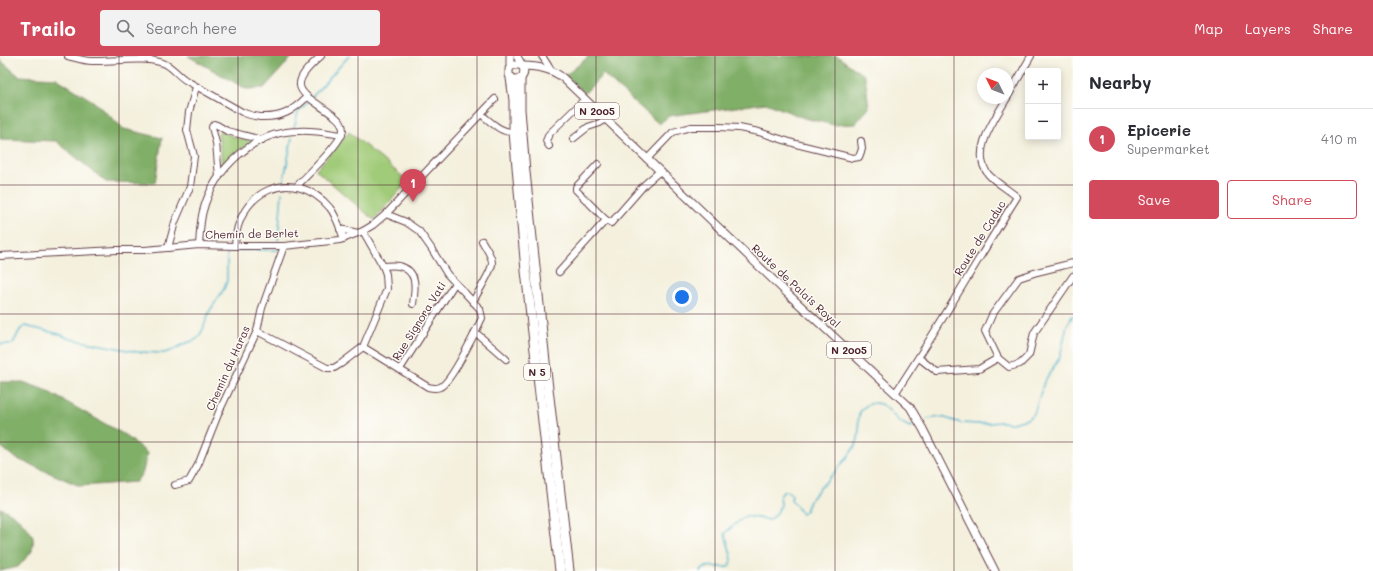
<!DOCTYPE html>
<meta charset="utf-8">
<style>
:root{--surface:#fff;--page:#f2f2f3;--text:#2b2b33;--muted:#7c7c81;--line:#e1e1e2;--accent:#d1495b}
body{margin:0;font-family:Mali,sans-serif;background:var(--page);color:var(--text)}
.controls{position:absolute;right:12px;top:12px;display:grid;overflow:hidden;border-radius:4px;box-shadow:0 2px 10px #0003}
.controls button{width:36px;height:36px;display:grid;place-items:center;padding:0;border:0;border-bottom:1px solid var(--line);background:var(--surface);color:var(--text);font:20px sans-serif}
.compass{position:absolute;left:977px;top:12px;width:36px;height:36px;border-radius:50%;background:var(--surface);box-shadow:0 2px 10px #0003;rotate:312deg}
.you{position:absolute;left:682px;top:241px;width:14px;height:14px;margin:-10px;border:3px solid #fff;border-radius:50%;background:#1a73e8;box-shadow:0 0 0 6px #1a73e833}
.badge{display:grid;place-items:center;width:26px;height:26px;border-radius:50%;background:var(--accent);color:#fff;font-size:13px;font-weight:700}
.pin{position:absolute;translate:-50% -33px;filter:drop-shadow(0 1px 2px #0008)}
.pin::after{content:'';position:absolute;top:21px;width:14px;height:12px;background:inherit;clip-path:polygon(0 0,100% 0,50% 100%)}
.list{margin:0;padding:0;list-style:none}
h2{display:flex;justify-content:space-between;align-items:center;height:52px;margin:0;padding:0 16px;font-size:17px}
h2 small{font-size:13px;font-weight:400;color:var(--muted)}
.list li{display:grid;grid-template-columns:26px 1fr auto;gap:12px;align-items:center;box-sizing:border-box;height:60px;padding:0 16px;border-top:1px solid var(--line)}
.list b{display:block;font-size:15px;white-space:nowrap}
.list p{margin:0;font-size:13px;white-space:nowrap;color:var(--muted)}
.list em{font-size:13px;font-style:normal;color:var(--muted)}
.actions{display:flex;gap:8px;padding:12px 16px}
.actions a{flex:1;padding:9px 0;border:1px solid var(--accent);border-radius:4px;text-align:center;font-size:14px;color:var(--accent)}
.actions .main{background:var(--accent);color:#fff}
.icon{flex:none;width:22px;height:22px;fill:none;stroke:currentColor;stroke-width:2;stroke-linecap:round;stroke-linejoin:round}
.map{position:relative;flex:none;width:1073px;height:515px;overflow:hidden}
header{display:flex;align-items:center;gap:24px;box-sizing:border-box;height:56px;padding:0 20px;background:var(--accent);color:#fff}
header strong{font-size:19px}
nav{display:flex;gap:22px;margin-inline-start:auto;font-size:14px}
.search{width:280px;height:36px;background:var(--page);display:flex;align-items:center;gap:10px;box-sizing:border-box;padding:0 14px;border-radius:4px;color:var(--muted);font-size:15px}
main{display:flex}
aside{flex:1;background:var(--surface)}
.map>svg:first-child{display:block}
.green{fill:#a0cb78;stroke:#757552}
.forest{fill:#80af68;stroke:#65674a}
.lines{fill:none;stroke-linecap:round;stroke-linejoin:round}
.stream{stroke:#4cb2cb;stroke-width:1.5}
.minor-casing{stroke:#643e46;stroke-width:8}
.major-casing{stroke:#643e46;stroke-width:9}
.highway-casing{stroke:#643e46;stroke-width:11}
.minor{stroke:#fff;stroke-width:6}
.major{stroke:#fff;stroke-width:7}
.highway{stroke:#fff;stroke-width:9}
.grid{fill:none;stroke:#4a1f2b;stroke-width:1;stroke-opacity:0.55}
.labels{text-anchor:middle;stroke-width:3;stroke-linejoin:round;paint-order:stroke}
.shield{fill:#fdfcf7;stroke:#806168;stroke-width:1}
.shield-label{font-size:10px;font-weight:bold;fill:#4a1f2b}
.street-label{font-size:11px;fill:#4a1f2b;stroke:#fdfcf7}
</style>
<header>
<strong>Trailo</strong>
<div class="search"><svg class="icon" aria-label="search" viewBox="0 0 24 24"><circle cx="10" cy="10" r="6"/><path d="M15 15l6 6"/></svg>Search here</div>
<nav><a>Map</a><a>Layers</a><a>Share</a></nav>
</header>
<main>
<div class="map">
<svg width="1073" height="515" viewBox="0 0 1073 515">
<rect width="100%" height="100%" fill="#fdfcf7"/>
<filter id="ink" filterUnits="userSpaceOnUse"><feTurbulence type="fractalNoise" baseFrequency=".025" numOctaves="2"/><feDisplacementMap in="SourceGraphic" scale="8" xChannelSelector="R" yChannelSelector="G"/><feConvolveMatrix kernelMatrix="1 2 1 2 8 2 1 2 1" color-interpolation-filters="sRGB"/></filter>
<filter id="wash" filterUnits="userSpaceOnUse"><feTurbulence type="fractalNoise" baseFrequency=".012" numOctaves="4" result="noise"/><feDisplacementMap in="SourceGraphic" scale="16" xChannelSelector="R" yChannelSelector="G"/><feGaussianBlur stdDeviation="0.9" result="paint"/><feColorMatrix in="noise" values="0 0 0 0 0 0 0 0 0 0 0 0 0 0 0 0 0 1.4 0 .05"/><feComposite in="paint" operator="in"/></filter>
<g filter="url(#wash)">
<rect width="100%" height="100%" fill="#f4f0dd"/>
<g class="green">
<path d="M220,75L235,81L255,86L239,94L222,113L221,97L218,77Z"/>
<path d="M349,76L408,125L374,164L316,114Z"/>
</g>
<g class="forest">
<path d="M188,0H293L264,32L246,33Z"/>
<path d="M587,0H837L865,20L869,52L855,68L834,69L804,62L766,47L669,60L659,68L603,18L585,37L565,20L588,1Z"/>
<path d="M0,4L19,20L56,22L93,45L124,73L162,82L155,127L106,126L56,85L0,83Z"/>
<path d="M0,326H23L45,334L125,379L147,397L143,416L136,426L80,430L15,402L0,390Z"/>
<path d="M0,452C11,455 30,471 33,482C34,486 32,491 32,495L18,511L0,515Z"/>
</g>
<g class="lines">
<g class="stream">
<path d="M312,41L349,0"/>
<path d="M294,72L298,56L308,46"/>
<path d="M283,128L292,82"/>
<path d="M278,184L282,137"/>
<path d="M0,288H12C17,283 18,272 25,270L59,278L70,283L138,296L164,297L171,295L184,288L195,284L199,281L203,273L209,256L224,233L227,225V197L230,194H278"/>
<path d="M927,363L942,361L961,367L977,368L1001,366L1012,367L1027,363L1034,358L1044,326L1060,301L1067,269L1073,259"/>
<path d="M700,515C708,507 719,512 729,511L732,503L725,477L745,460L770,464L776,458L781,449L780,440L783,436L787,435L792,439L791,444C797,448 798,454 802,458C809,454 808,446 813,440C823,428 855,397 858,383C861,373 855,362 862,353C866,349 870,347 876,347C885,348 889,355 895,361C899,365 905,369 910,371L916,368"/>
</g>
</g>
</g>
<g filter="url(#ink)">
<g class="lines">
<defs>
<g id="minor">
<path d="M68,0C76,2 84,5 92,5C114,6 142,0 163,7C172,10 178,20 187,25L242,56C248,59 254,60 260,61C283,62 292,55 307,41"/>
<path d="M542,0L551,14"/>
<path d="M1007,42L1031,0"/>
<path d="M482,59C491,66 501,77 514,76"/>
<path d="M573,83L588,71L600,67L605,63"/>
<path d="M549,90L546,85L549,78L585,43"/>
<path d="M647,103L673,76L691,71H719L739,72L759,76L796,88L853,102L859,101L862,93L861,85"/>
<path d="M598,108L576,131V134L606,164L611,167L645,128L660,115"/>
<path d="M219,121L216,87L212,71L214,68L217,69L227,75L262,84"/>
<path d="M296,131C306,120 342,87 343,74C343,67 339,63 333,59C302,36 283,33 321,0"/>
<path d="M340,173L358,177"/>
<path d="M199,189C200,178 200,166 203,155C214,113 254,75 299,75C313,74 328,77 342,79"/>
<path d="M235,190C236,135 293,108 330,152C337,161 340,173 344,183"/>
<path d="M168,192L175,166L190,131L194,100L187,74L189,56L196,31"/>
<path d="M0,200L117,194H145L199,189L235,190H284L340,184L363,175L373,169L386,158L495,43"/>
<path d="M1073,207L1037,216L1019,222L992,259L985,275L998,302L1009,311L1020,308L1029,299L1034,277L1073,220"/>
<path d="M383,210C388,210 394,209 399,210C419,215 415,233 413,248"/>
<path d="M559,216L606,164"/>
<path d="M473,246C477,237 491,217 492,208C493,201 485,191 482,185"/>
<path d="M257,275L327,312H334L342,307L363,291L387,233L386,218L383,210L363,175"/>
<path d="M475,276L506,303"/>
<path d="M363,291L428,331C432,332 436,333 440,331C451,327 476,275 482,262L480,253L447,218L431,192L419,175L406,166L386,158"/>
<path d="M919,302L937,316L979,313L998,302"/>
<path d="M400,313L455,227"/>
<path d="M896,336C938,273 976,206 1017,141C1009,134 995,126 988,118C970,95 995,63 1007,42"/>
<path d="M175,429L189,425L198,409L219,356L257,275L262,252L284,190"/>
</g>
<g id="major">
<path d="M510,0V11"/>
<path d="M517,0C520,8 529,15 520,23H513L509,19V13L513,9H520"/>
<path d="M522,10C537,10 551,12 563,22L789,239L910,351L923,373L995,515"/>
</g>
<g id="highway">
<path d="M511,22L514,44V76L526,215L560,515"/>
<path d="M520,23V53L525,116L546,315L569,515"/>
</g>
</defs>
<use href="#minor" class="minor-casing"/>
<use href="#major" class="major-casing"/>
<use href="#highway" class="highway-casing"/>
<use href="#minor" class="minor"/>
<use href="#major" class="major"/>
<use href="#highway" class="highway"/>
</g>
</g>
<path class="grid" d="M119,0V515M238,0V515M358,0V515M477,0V515M596,0V515M715,0V515M835,0V515M954,0V515M0,129H1073M0,258H1073M0,386H1073"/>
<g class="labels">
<g class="shield">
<rect x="575" y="47" width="44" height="16" rx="3"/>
<rect x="827" y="286" width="44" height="16" rx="3"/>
<rect x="524" y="308" width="26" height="16" rx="3"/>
</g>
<g class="shield-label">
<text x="597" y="59">N 2005</text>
<text x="849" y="298">N 2005</text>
<text x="537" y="320">N 5</text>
</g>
<g class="street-label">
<text transform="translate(252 178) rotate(-1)" y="4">Chemin de Berlet</text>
<text transform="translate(980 182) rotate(-58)" y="4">Route de Caduc</text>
<text transform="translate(796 230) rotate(43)" y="4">Route de Palais Royal</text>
<text transform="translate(419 265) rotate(-58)" y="4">Rue Signora Vati</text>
<text transform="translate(228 312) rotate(-66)" y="4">Chemin du Haras</text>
</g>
</g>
</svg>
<div class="controls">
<button>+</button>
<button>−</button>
</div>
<svg class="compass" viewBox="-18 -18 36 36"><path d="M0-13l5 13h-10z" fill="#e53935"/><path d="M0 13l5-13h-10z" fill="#7c7c81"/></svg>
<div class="you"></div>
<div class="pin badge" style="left:413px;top:146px">1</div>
</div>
<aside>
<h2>Nearby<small></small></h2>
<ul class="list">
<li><span class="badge">1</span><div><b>Epicerie</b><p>Supermarket</p></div><em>410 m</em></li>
</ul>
<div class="actions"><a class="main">Save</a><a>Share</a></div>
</aside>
</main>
